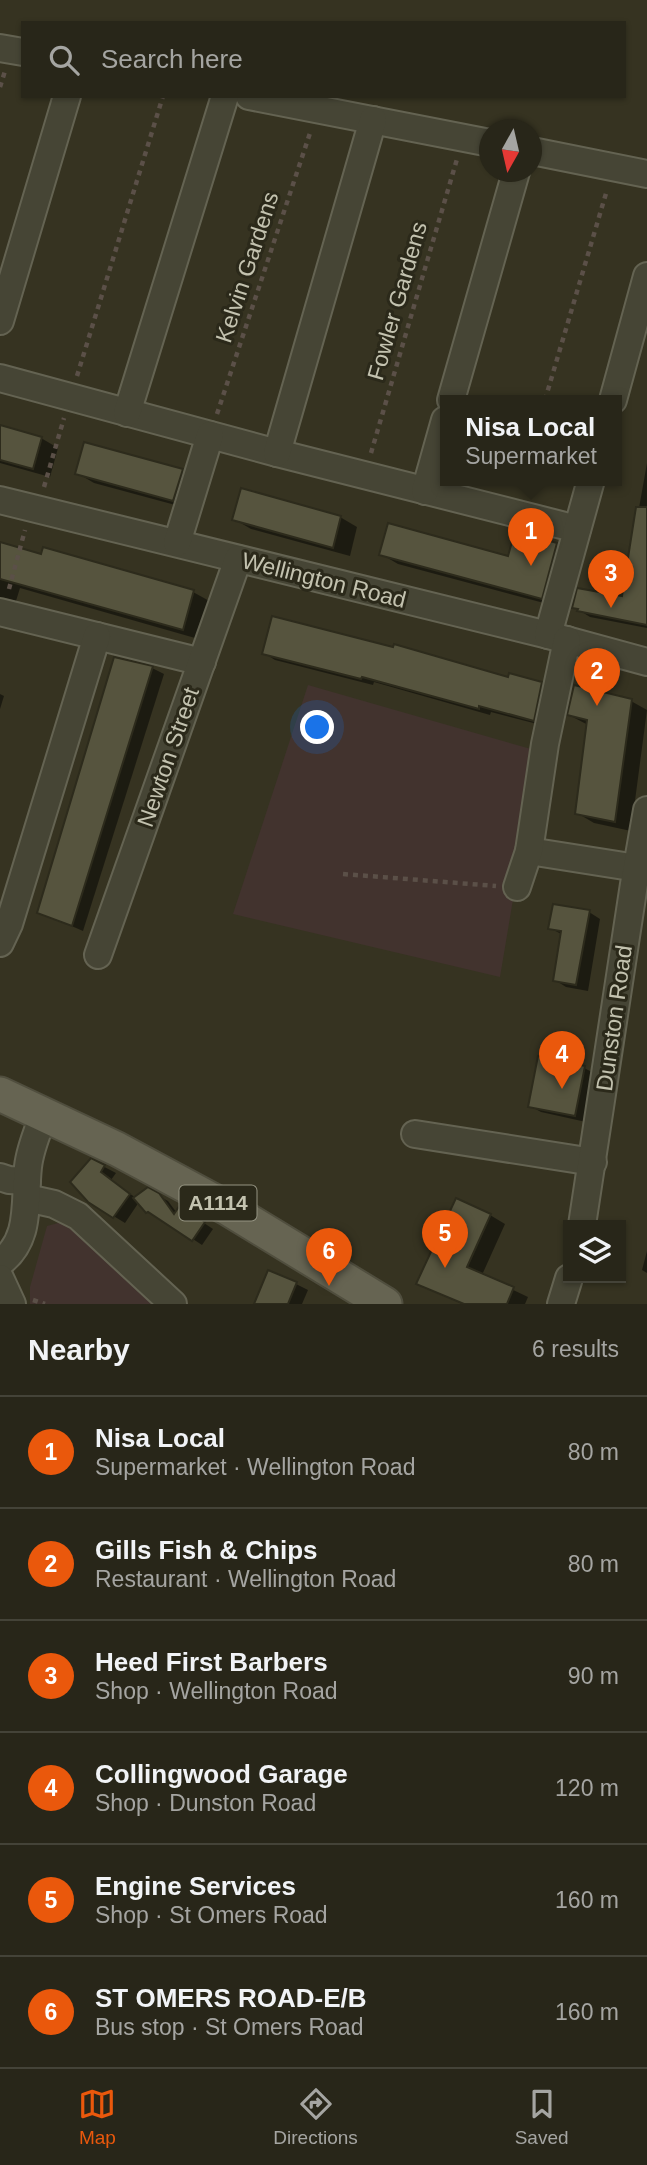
<!DOCTYPE html>
<meta charset="utf-8">
<style>
:root{--surface:#282619;--page:#343226;--text:#f1f3f6;--muted:#a5a5a2;--line:#444338;--accent:#ea580c}
body{margin:0;font-family:Helvetica,sans-serif;background:var(--page);color:var(--text)}
.controls{position:absolute;right:21px;bottom:21px;display:grid;overflow:hidden;border-radius:0px;box-shadow:0 2px 5px #0004}
.controls button{width:63px;height:63px;display:grid;place-items:center;padding:0;border:0;border-bottom:2px solid var(--line);background:var(--surface);color:var(--text);font:35px sans-serif}
.compass{position:absolute;left:479px;top:119px;width:63px;height:63px;border-radius:50%;background:var(--surface);box-shadow:0 2px 5px #0004;rotate:188deg}
.you{position:absolute;left:318px;top:728px;width:24px;height:24px;margin:-18px;border:5px solid #fff;border-radius:50%;background:#1a73e8;box-shadow:0 0 0 10px #1a73e833}
.badge{display:grid;place-items:center;width:46px;height:46px;border-radius:50%;background:var(--accent);color:#fff;font-size:23px;font-weight:700}
.pin{position:absolute;translate:-50% -58px;filter:drop-shadow(0 2px 4px #0008)}
.pin::after{content:'';position:absolute;top:37px;width:24px;height:21px;background:inherit;clip-path:polygon(0 0,100% 0,50% 100%)}
.popup{position:absolute;left:440px;top:395px;width:182px;height:91px;box-sizing:border-box;display:grid;place-content:center;border-radius:0px;background:var(--surface);filter:drop-shadow(0 2px 5px #0005);font-size:23px;white-space:nowrap;color:var(--muted)}
.popup b{font-size:26px;color:var(--text)}
.popup::after{content:'';position:absolute;left:50%;top:100%;margin-left:-14px;border:14px solid transparent;border-top-color:var(--surface)}
.list{margin:0;padding:0;list-style:none}
h2{display:flex;justify-content:space-between;align-items:center;height:91px;margin:0;padding:0 28px;font-size:30px}
h2 small{font-size:23px;font-weight:400;color:var(--muted)}
.list li{display:grid;grid-template-columns:46px 1fr auto;gap:21px;align-items:center;box-sizing:border-box;height:112px;padding:0 28px;border-top:2px solid var(--line)}
.list b{display:block;font-size:26px;white-space:nowrap}
.list p{margin:0;font-size:23px;white-space:nowrap;color:var(--muted)}
.list em{font-size:23px;font-style:normal;color:var(--muted)}
.icon{flex:none;width:38px;height:38px;fill:none;stroke:currentColor;stroke-width:2;stroke-linecap:round;stroke-linejoin:round}
.map{position:relative;flex:none;width:647px;height:1304px;overflow:hidden}
.search{position:absolute;background:var(--surface);box-shadow:0 2px 5px #0004;left:21px;right:21px;top:21px;height:77px;display:flex;align-items:center;gap:18px;box-sizing:border-box;padding:0 24px;border-radius:0px;color:var(--muted);font-size:26px}
.sheet{height:763px;background:var(--surface)}
nav{display:flex;justify-content:space-around;align-items:center;box-sizing:border-box;height:98px;border-top:2px solid var(--line);background:var(--surface);font-size:19px;color:var(--muted)}
nav a{display:grid;justify-items:center;gap:4px}
nav .on{color:var(--accent)}
.map>svg:first-child{display:block}
.green{fill:#42332e}
.shadow{fill:#0007}
.building{fill:#56543e;stroke:#2d2b1c;stroke-width:2}
.lines{fill:none;stroke-linecap:round;stroke-linejoin:round}
.minor-casing{stroke:#646352;stroke-width:30}
.major-casing{stroke:#504e3e;stroke-width:37}
.path{stroke:#5b5048;stroke-width:4.5;stroke-dasharray:5 5;stroke-linecap:butt}
.minor{stroke:#464535;stroke-width:26}
.major{stroke:#666452;stroke-width:33}
.labels{text-anchor:middle;stroke-width:6;stroke-linejoin:round;paint-order:stroke}
.shield{fill:#2b291a;stroke:#959482;stroke-width:2}
.shield-label{font-size:21px;font-weight:bold;fill:#c3c2af}
.street-label{font-size:23px;fill:#c3c2af;stroke:#2b291a}
</style>
<div class="map">
<svg width="647" height="1304" viewBox="0 0 647 1304">
<rect width="100%" height="100%" fill="#363321"/>
<g class="green">
<path d="M308,685L538,751L500,977L233,914Z"/>
<path d="M66,1221L158,1304H30V1287L47,1226Z"/>
</g>
<g class="shadow">
<path d="M0,427L41,438L58,448L50,477L0,463Z"/>
<path d="M647,463V628L590,617L574,607L623,598Z"/>
<path d="M182,471L199,481L190,509L94,483L77,473Z"/>
<path d="M340,517L357,527L350,556L251,529L234,519Z"/>
<path d="M0,544L193,592L213,603L202,640L20,588L16,601L0,597Z"/>
<path d="M556,545L573,554L559,607L398,564L381,554L509,558Z"/>
<path d="M264,653L509,679L541,684L553,690L545,726L491,712L490,715L374,682L373,685L275,660Z"/>
<path d="M152,668L164,674L83,931L39,912Z"/>
<path d="M0,694L4,696L0,709Z"/>
<path d="M631,701L647,710L631,831L594,823L577,813L588,725L569,715Z"/>
<path d="M589,912L600,919L588,991L566,987L555,980L563,935L550,928Z"/>
<path d="M584,1068L596,1074L586,1122L541,1112L530,1106Z"/>
<path d="M91,1160L116,1173L111,1180L136,1198L148,1190L168,1201L177,1213H189L213,1229L202,1245L158,1216L156,1217L147,1212L139,1202L125,1223L89,1201Z"/>
<path d="M490,1215L505,1224L482,1275L528,1297L525,1304H462L418,1283Z"/>
<path d="M647,1251V1273L642,1270Z"/>
<path d="M296,1284L308,1290L302,1304H256Z"/>
</g>
<g class="building">
<path d="M0,425L42,437L33,469L0,460Z"/>
<path d="M84,442L183,469L173,501L75,474Z"/>
<path d="M241,488L341,516L333,548L232,520Z"/>
<path d="M636,507H647V625L577,611L578,609L572,608L577,588L622,596Z"/>
<path d="M388,523L508,556L515,531L557,543L542,599L379,555Z"/>
<path d="M0,542L41,554L43,547L194,590L183,630L0,579Z"/>
<path d="M272,616L393,647L394,644L508,677L509,673L542,682L534,721L479,706V709L362,677L361,679L262,654Z"/>
<path d="M114,657L153,666L72,926L37,913Z"/>
<path d="M574,685L632,699L615,822L575,814L587,720L567,715Z"/>
<path d="M553,904L590,910L576,985L553,981L561,931L548,929Z"/>
<path d="M538,1056L585,1066L575,1116L528,1107Z"/>
<path d="M91,1158L105,1165L101,1172L130,1194L113,1218L88,1202L70,1182Z"/>
<path d="M148,1187L159,1193L174,1214L180,1205L205,1222L192,1241L148,1212L146,1213L133,1198Z"/>
<path d="M456,1198L491,1214L467,1267L514,1287L507,1304H464L416,1284Z"/>
<path d="M268,1270L297,1282L288,1304H254Z"/>
</g>
<g class="lines">
<defs>
<g id="minor">
<path d="M0,48L23,52"/>
<path d="M249,96L490,143"/>
<path d="M532,151L647,174"/>
<path d="M0,321L67,96"/>
<path d="M0,378L277,453L577,529"/>
<path d="M451,400L516,172"/>
<path d="M613,400L647,276"/>
<path d="M127,413L225,96"/>
<path d="M277,453L373,120"/>
<path d="M425,491L445,420"/>
<path d="M0,500L548,635L647,662"/>
<path d="M177,543L210,435"/>
<path d="M0,612L202,662"/>
<path d="M548,635L591,480"/>
<path d="M529,851L637,868"/>
<path d="M517,887L529,851L545,744L567,640"/>
<path d="M0,943L9,924L97,636"/>
<path d="M98,955L238,559"/>
<path d="M415,1134L593,1162"/>
<path d="M0,1177L9,1180L27,1181"/>
<path d="M27,1198L54,1204L78,1216L173,1304"/>
<path d="M582,1225L634,884L647,810"/>
<path d="M0,1263C32,1239 24,1202 28,1167C30,1148 38,1131 44,1114"/>
<path d="M0,1278L12,1304"/>
<path d="M561,1304L569,1278"/>
</g>
<path id="major" d="M0,1094L117,1149L227,1208L385,1304"/>
</defs>
<use href="#minor" class="minor-casing"/>
<use href="#major" class="major-casing"/>
<g class="path">
<path d="M0,87L5,71"/>
<path d="M77,376L163,96"/>
<path d="M545,400L607,190"/>
<path d="M217,414L311,130"/>
<path d="M371,453L457,159"/>
<path d="M44,487L64,418"/>
<path d="M9,589L25,530"/>
<path d="M343,874L496,886"/>
<path d="M33,1300L45,1304"/>
</g>
<use href="#minor" class="minor"/>
<use href="#major" class="major"/>
</g>
<g class="labels">
<rect class="shield" x="179.5" y="1185.5" width="77" height="35" rx="5"/>
<g class="shield-label">
<text x="218" y="1210">A1114</text>
</g>
<g class="street-label">
<text transform="translate(247 267) rotate(-72)" y="8">Kelvin Gardens</text>
<text transform="translate(397 301) rotate(-74)" y="8">Fowler Gardens</text>
<text transform="translate(324 580) rotate(14)" y="8">Wellington Road</text>
<text transform="translate(168 757) rotate(-71)" y="8">Newton Street</text>
<text transform="translate(614 1018) rotate(-82)" y="8">Dunston Road</text>
</g>
</g>
</svg>
<div class="controls">
<button><svg class="icon" aria-label="layers" viewBox="0 0 24 24"><path d="M12 4l9 5-9 5-9-5zM3 14l9 5 9-5"/></svg></button>
</div>
<svg class="compass" viewBox="-18 -18 36 36"><path d="M0-13l5 13h-10z" fill="#e53935"/><path d="M0 13l5-13h-10z" fill="#a5a5a2"/></svg>
<div class="you"></div>
<div class="pin badge" style="left:531px;top:566px">1</div>
<div class="popup"><b>Nisa Local</b>Supermarket</div>
<div class="pin badge" style="left:597px;top:706px">2</div>
<div class="pin badge" style="left:611px;top:608px">3</div>
<div class="pin badge" style="left:562px;top:1089px">4</div>
<div class="pin badge" style="left:445px;top:1268px">5</div>
<div class="pin badge" style="left:329px;top:1286px">6</div>
<div class="search"><svg class="icon" aria-label="search" viewBox="0 0 24 24"><circle cx="10" cy="10" r="6"/><path d="M15 15l6 6"/></svg>Search here</div>
</div>
<section class="sheet">
<h2>Nearby<small>6 results</small></h2>
<ul class="list">
<li><span class="badge">1</span><div><b>Nisa Local</b><p>Supermarket · Wellington Road</p></div><em>80 m</em></li>
<li><span class="badge">2</span><div><b>Gills Fish &amp; Chips</b><p>Restaurant · Wellington Road</p></div><em>80 m</em></li>
<li><span class="badge">3</span><div><b>Heed First Barbers</b><p>Shop · Wellington Road</p></div><em>90 m</em></li>
<li><span class="badge">4</span><div><b>Collingwood Garage</b><p>Shop · Dunston Road</p></div><em>120 m</em></li>
<li><span class="badge">5</span><div><b>Engine Services</b><p>Shop · St Omers Road</p></div><em>160 m</em></li>
<li><span class="badge">6</span><div><b>ST OMERS ROAD-E/B</b><p>Bus stop · St Omers Road</p></div><em>160 m</em></li>
</ul>
</section>
<nav>
<a class="on"><svg class="icon" aria-label="map" viewBox="0 0 24 24"><path d="M3 6l6-2 6 2 6-2v14l-6 2-6-2-6 2zM9 4v14M15 6v14"/></svg>Map</a>
<a><svg class="icon" aria-label="directions" viewBox="0 0 24 24"><path d="M12 3l9 9-9 9-9-9zM9 14v-3h6M13 9l2 2-2 2"/></svg>Directions</a>
<a><svg class="icon" aria-label="saved" viewBox="0 0 24 24"><path d="M7 4h10v16l-5-4-5 4z"/></svg>Saved</a>
</nav>
